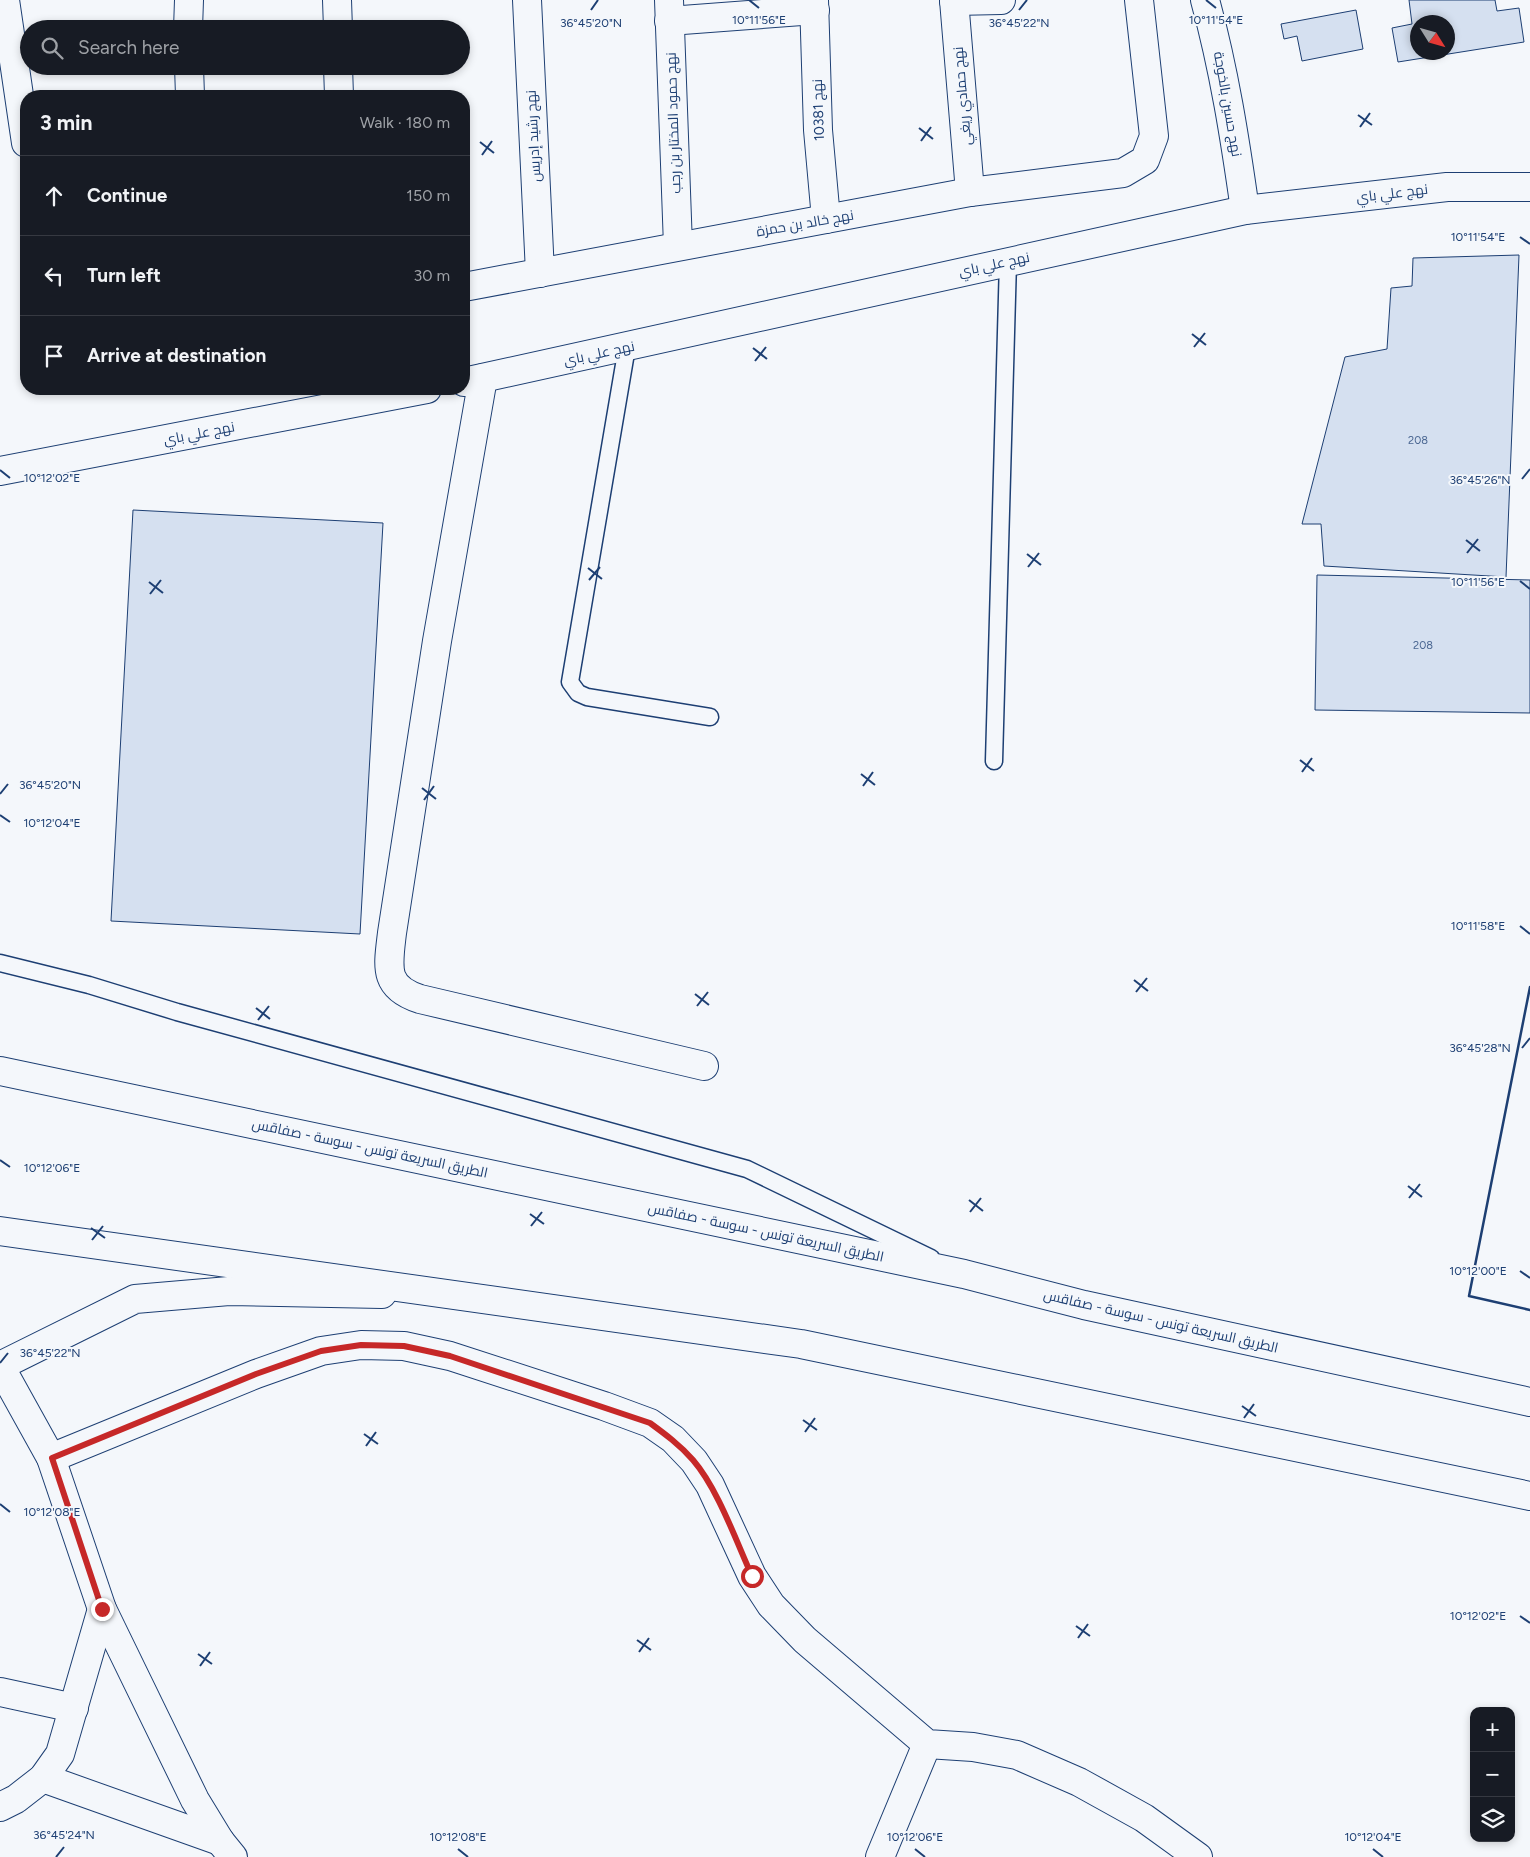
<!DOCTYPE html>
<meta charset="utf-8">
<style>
:root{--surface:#171b24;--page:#20242c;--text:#f1f3f6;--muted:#9ea1a6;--line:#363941}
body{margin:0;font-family:Figtree,Cairo,sans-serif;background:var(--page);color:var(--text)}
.controls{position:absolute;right:15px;bottom:15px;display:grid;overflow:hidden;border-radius:10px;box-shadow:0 2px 8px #0003}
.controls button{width:45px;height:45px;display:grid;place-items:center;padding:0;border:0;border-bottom:1px solid var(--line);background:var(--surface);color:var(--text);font:25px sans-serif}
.compass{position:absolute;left:1410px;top:15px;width:45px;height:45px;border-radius:50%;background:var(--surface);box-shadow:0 2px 8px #0003;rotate:127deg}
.stop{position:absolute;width:15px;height:15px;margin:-11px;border:4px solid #c62828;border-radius:50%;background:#fff}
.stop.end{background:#c62828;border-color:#fff;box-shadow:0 1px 5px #0008}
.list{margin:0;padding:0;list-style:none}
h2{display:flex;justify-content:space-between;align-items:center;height:65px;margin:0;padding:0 20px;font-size:21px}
h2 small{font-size:16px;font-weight:400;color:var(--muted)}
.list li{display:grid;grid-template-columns:32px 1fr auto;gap:15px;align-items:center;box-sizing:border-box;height:80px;padding:0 20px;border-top:1px solid var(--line)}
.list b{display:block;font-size:19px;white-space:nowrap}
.list em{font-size:16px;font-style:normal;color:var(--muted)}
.icon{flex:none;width:28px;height:28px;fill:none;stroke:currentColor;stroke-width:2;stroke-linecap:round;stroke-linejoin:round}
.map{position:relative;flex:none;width:1530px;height:1857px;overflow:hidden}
.search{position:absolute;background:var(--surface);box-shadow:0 2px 8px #0003;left:20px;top:20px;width:450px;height:55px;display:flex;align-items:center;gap:12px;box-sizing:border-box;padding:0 18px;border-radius:28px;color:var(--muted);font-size:19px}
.panel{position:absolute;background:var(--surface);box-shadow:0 2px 8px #0003;left:20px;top:90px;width:450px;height:305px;border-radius:20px}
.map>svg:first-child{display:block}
.building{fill:#d5e0f0;stroke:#1d3f73;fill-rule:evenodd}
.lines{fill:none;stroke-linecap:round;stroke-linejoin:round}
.lane-casing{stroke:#1d3f73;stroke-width:19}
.street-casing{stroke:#1d3f73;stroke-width:30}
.highway-casing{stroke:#1d3f73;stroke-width:30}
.lane{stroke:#f4f7fb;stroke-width:16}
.street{stroke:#f4f7fb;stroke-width:28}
.highway{stroke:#f4f7fb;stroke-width:28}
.wall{stroke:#1d3f73;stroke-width:2.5}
.route{stroke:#c62828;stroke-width:6}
.ticks{fill:none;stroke:#1d3f73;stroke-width:2}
.labels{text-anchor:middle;stroke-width:4;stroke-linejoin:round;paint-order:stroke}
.number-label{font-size:11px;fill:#4b6792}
.street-label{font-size:14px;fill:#1d3f73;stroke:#f4f7fb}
.ticks-label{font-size:12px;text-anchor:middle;fill:#1d3f73;stroke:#f4f7fb;stroke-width:4;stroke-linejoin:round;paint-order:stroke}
</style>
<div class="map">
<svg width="1530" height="1857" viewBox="0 0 1530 1857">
<rect width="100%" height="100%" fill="#f4f7fb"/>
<g class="building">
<path d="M1409,0H1495L1497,11L1519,8L1524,42L1398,62L1392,28L1412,24ZM1418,22H1448V52H1418Z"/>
<path d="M1356,10L1363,49L1302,61L1297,36L1284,39L1281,24Z"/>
<path d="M1519,255L1506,577L1324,566L1321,524H1302L1345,357L1387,349L1391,288L1412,286L1413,258Z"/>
<path d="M133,510L383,523L360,934L111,921Z"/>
<path d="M1317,575L1530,580V713L1315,710Z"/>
</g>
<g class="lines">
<defs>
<g id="lane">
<path d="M627,347L570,682L578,693L587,697L710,717"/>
<path d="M994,761L1008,261"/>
<path d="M0,963L89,985L177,1012L747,1169L931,1258"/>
</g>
<g id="street">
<path d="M5,0L26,143"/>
<path d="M337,0L338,29"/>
<path d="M527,0L540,273"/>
<path d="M669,0L678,246"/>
<path d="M814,0L818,130L826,219"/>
<path d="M954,0L970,192"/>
<path d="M1205,0C1224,69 1235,139 1245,210"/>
<path d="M954,1L1001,0"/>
<path d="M669,21L815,10"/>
<path d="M188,29L189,0"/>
<path d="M189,66L190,96"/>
<path d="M338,66L339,96"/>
<path d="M464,287L970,192L1123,173L1145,160L1154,136L1139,0"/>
<path d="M483,378L437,641L392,933C388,967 383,987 420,999L704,1066"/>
<path d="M464,382L1245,210L1447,187H1530"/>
<path d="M0,471L427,389"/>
<path d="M0,1366L51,1458L102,1609L195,1800L220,1841L233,1857"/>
<path d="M0,1366L135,1299L229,1291L382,1294"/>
<path d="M51,1458L256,1374L321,1351L361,1345L404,1346L450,1356L604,1406L650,1423L673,1439L694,1461L710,1485L752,1576L771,1605L805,1640L927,1744L973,1747L1017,1755L1079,1782L1144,1818L1198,1857"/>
<path d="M0,1692L74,1708"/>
<path d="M43,1778L220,1841"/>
<path d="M0,1807L16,1799L43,1778L60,1754L102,1609"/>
<path d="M880,1857L927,1744"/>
</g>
<g id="highway">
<path d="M0,1071L964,1274L1084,1305L1530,1402"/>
<path d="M0,1231L801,1344L1530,1496"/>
</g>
</defs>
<use href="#lane" class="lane-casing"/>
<use href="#street" class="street-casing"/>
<use href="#highway" class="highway-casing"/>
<use href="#lane" class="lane"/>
<use href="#street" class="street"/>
<use href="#highway" class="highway"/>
<path class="wall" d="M1530,987L1469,1296L1530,1310"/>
</g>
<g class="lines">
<path class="route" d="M102,1609L52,1458L256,1374L321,1351L361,1345L404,1346L450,1356L650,1423C665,1434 680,1445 693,1460C718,1489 736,1541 752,1576"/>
</g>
<path class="ticks" d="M749,0L759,8M1206,0L1216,8M591,10L598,0M1019,10L1027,0M1358,115L1372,125M1360,127L1370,113M919,128L933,139M921,141L931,127M480,142L494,153M482,155L492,141M1520,237L1530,244M1192,334L1206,345M1194,347L1205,333M753,348L767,359M755,361L766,347M0,470L10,478M1522,479L1530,469M1466,540L1480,551M1467,553L1478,539M1027,554L1041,565M1028,567L1039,553M588,568L602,579M589,580L600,567M1520,581L1530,589M149,582L163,593M150,594L161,580M1300,760L1314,771M1302,772L1312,758M861,774L875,785M863,786L873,772M422,788L436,799M0,794L8,784M424,800L434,786M0,815L10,822M1520,926L1530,934M1134,980L1148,991M1136,992L1147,978M695,994L709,1005M697,1006L708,992M256,1008L270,1019M258,1020L269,1006M1522,1048L1530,1038M0,1160L10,1167M1408,1186L1422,1197M1409,1198L1420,1184M969,1200L983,1211M970,1212L981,1198M530,1214L544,1224M531,1226L542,1212M91,1228L105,1238M92,1240L103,1226M1520,1271L1530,1278M0,1363L8,1353M1242,1406L1256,1416M1244,1418L1254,1404M803,1420L817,1430M805,1432L815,1418M364,1434L378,1444M366,1446L376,1432M0,1504L10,1512M1520,1616L1530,1623M1076,1626L1090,1636M1078,1638L1088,1624M637,1640L651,1650M639,1652L649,1638M198,1654L212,1664M200,1666L210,1652M458,1849L468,1857M915,1849L925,1857M1373,1849L1383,1857M56,1857L64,1847"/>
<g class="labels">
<g class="number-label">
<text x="1418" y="444">208</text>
<text x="1423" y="649">208</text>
</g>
<g class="street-label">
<text transform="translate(962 96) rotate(-95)" y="5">نهج حمادي ريغي</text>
<text transform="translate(1228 104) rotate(80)" y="5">نهج حسين بالخوجة</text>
<text transform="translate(818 110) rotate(-92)" y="5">نهج 10381</text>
<text transform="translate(673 123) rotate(-92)" y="5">نهج حمود المختار بن رجب</text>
<text transform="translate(533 136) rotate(-93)" y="5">نهج رشيد إدريس</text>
<text transform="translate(1392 193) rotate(-7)" y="5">نهج علي باي</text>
<text transform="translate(805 223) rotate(-10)" y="5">نهج خالد بن حمزة</text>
<text transform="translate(994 264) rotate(-12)" y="5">نهج علي باي</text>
<text transform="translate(599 353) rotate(-12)" y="5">نهج علي باي</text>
<text transform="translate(199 433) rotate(-11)" y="5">نهج علي باي</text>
<text transform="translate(370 1148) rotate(12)" y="5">الطريق السريعة تونس - سوسة - صفاقس</text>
<text transform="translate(766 1232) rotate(12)" y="5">الطريق السريعة تونس - سوسة - صفاقس</text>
<text transform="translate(1161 1321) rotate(13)" y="5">الطريق السريعة تونس - سوسة - صفاقس</text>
</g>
</g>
<g class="ticks-label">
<text x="1216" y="24">10°11'54"E</text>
<text x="759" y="24">10°11'56"E</text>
<text x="591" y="27">36°45'20"N</text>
<text x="1019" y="27">36°45'22"N</text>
<text x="1478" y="241">10°11'54"E</text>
<text x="52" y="482">10°12'02"E</text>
<text x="1480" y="484">36°45'26"N</text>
<text x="1478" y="586">10°11'56"E</text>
<text x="50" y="789">36°45'20"N</text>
<text x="52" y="827">10°12'04"E</text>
<text x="1478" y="930">10°11'58"E</text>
<text x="1480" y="1052">36°45'28"N</text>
<text x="52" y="1172">10°12'06"E</text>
<text x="1478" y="1275">10°12'00"E</text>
<text x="50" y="1357">36°45'22"N</text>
<text x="52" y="1516">10°12'08"E</text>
<text x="1478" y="1620">10°12'02"E</text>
<text x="64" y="1839">36°45'24"N</text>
<text x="458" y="1841">10°12'08"E</text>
<text x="915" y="1841">10°12'06"E</text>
<text x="1373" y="1841">10°12'04"E</text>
</g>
</svg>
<div class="controls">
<button>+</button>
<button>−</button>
<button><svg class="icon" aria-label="layers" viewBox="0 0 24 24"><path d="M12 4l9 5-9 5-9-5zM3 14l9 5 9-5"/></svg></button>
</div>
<svg class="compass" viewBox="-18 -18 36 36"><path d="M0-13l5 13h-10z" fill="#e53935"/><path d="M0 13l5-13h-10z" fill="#9ea1a6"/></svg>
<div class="stop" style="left:752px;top:1576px"></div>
<div class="stop end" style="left:102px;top:1609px"></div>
<div class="search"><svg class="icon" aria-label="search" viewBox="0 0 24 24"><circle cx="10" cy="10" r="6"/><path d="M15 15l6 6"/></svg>Search here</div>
<section class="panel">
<h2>3 min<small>Walk · 180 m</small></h2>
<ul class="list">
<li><svg class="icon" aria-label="ahead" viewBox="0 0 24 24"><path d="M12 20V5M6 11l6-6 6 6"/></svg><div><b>Continue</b></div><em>150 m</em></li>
<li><svg class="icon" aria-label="left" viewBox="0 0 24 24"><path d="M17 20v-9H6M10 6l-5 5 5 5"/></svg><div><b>Turn left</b></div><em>30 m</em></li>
<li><svg class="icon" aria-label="arrive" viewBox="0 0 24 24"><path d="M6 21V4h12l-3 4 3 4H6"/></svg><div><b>Arrive at destination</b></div></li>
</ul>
</section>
</div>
